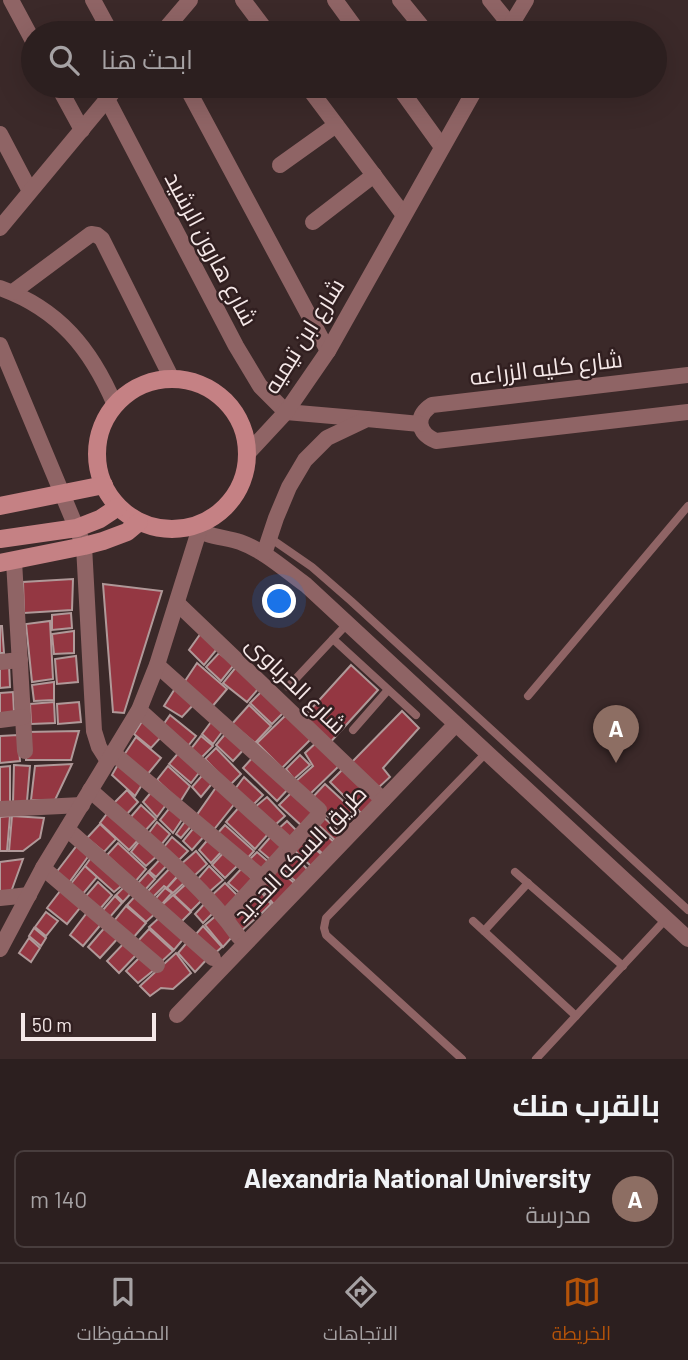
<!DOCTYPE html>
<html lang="ar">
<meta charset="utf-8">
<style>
:root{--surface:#2c1f1f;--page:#382c2c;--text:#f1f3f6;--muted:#a6a2a4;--line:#483d3d;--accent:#b45309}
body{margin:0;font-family:Barlow,Cairo,sans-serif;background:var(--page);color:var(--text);direction:rtl}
.scale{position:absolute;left:21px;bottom:18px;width:135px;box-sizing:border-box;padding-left:7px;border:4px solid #f5e8e8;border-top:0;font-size:19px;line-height:24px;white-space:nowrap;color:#f5e8e8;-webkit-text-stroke:5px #311f20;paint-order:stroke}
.you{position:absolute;left:280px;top:602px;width:24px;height:24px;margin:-18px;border:5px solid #fff;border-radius:50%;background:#1a73e8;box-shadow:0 0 0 10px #1a73e833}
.badge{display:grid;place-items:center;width:46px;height:46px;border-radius:50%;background:var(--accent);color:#fff;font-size:23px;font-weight:700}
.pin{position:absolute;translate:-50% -58px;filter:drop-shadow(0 2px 4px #0008)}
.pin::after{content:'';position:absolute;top:37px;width:24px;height:21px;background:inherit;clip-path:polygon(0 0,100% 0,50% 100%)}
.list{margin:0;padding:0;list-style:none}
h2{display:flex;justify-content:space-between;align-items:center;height:91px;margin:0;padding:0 28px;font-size:30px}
h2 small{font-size:23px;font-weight:400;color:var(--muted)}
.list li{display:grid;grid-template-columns:46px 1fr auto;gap:21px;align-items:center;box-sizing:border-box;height:98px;margin:0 14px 14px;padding:0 14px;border:2px solid var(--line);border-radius:10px}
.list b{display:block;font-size:26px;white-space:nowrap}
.list p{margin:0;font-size:23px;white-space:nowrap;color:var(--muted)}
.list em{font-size:23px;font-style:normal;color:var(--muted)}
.icon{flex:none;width:38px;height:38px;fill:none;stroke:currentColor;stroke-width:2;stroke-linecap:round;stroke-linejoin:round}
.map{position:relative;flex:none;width:688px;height:1059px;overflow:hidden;direction:ltr}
.search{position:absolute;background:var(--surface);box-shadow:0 7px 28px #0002;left:21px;right:21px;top:21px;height:77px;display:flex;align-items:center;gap:18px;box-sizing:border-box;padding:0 24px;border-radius:38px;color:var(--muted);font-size:26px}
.sheet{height:203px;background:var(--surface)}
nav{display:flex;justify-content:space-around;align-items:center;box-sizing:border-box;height:98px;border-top:2px solid var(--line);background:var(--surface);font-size:19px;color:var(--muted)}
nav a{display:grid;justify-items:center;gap:4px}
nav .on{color:var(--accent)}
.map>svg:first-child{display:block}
.building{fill:#943742;stroke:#b09999;stroke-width:2}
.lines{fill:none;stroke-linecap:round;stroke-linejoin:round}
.lane{stroke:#8f6465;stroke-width:8}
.street{stroke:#8f6465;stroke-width:16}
.secondary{stroke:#c58184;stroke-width:18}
.labels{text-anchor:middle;stroke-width:5;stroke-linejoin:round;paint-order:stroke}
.street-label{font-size:23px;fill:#f5e8e8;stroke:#311f20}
</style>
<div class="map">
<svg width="688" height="1059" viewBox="0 0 688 1059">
<rect width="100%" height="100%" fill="#3b2929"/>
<g class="building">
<path d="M73,579L72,610L24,613L23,582Z"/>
<path d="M103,584L162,591L124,713L113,712Z"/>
<path d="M71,613L72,628L52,630V615Z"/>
<path d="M50,621L53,679L32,682L26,624Z"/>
<path d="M0,626H2L4,653H0Z"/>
<path d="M74,631V653L54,654L52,634Z"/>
<path d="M201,633L217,649L204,665L189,650Z"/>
<path d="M219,653L234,665L221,681L206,667Z"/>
<path d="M76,656L78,682L57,684L55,659Z"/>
<path d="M197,663L227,689L211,708L183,684Z"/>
<path d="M9,664L10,687L0,688V665Z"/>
<path d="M351,665L378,690L327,746L302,719Z"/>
<path d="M236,667L259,688L247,702L223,683Z"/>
<path d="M54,682V700L34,701L32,685Z"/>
<path d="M176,687L195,703L182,717L164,706Z"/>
<path d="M262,691L284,712L272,724L250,703Z"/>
<path d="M13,692L14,713L0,714V693Z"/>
<path d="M54,702L55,723L31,724L30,704Z"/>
<path d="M79,702L81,722L58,724L57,704Z"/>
<path d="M249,705L271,726L255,743L232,724Z"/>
<path d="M402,711L419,728L383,768L390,777L377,789L350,764Z"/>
<path d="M288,713L311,739L282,768L257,743Z"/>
<path d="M170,715L196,736L188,746L163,725Z"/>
<path d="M214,718L225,728L213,744L202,734Z"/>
<path d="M143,720L163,735L151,748L134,734Z"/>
<path d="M79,731L71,760H26V732Z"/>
<path d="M226,733L245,748L233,761L216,745Z"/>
<path d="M18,735L20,761L0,763V736Z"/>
<path d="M201,736L213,746L201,758L191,749Z"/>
<path d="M136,737L161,758L147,775L124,755Z"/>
<path d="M318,741L340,765L308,796L295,782L313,766L305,753Z"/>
<path d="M216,748L241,774L230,785L205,759Z"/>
<path d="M180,751L202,769L191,783L169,764Z"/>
<path d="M300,755L310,765L294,779L286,769Z"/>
<path d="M254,756L290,787L277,801L243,768Z"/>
<path d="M121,759L145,780L135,796L112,775Z"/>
<path d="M72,764L55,800H31L35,766Z"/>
<path d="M14,765L30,766L27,801L13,803Z"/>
<path d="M10,766V803L0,804V767Z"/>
<path d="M168,766L190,786L180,802L157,780Z"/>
<path d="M344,768L378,802L364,816L330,782Z"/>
<path d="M206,771L215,780L201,797L192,787Z"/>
<path d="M244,777L263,795L253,805L235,789Z"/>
<path d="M325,784L353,810L338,826L310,800Z"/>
<path d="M217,786L236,802L212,832L196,816Z"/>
<path d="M127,790L138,802L125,816L112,805Z"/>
<path d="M153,790L168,802L157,817L143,802Z"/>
<path d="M292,792L317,812L303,827L279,805Z"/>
<path d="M267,797L285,816L274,826L255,807Z"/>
<path d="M141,805L156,819L144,832L129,819Z"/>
<path d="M172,805L183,818L173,833L160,820Z"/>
<path d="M240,806L269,833L255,849L226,822Z"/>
<path d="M109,811L140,838L129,850L100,823Z"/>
<path d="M320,814L344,836L338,843L314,821Z"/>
<path d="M10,816L7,851H0V817Z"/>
<path d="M12,816L44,818L40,838L23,851H9Z"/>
<path d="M186,820L192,825L181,838L176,834Z"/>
<path d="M287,821L300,834L290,845L277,830Z"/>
<path d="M157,822L170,834L161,845L148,834Z"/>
<path d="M313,823L336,844L324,855L302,835Z"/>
<path d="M100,824L116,839L104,852L87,838Z"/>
<path d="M196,825L206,834L192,850L183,841Z"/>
<path d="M225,825L254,851L245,861L216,835Z"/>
<path d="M273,834L284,846L272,861L259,850Z"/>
<path d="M172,837L188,851L177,862L164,847Z"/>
<path d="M210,837L224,849L211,863L199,850Z"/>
<path d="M300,837L326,858L315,870L291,847Z"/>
<path d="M142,838L159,854L146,866L131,852Z"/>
<path d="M118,843L146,869L135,882L107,855Z"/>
<path d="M78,844L90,854L68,884L55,874Z"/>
<path d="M226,850L239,864L225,878L212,865Z"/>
<path d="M196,851L207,864L193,877L180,865Z"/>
<path d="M290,851L310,872L299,884L276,865Z"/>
<path d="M257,852L271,864L261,876L247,862Z"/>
<path d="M93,855L125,883L114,892L85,866Z"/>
<path d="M163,856L169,863L156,877L149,871Z"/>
<path d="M23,859L11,892L0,895V862Z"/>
<path d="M173,865L180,873L167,888L164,886L153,897L147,892Z"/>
<path d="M85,866L97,877L82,895L70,885Z"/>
<path d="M209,866L223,880L208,893L197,880Z"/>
<path d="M242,868L253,880L242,895L228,883Z"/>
<path d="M276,868L298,886L276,907L260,888Z"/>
<path d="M148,872L155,879L145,890L138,883Z"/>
<path d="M179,875L185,882L173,893L167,888Z"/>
<path d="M98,882L112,895L100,909L85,897Z"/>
<path d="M187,883L203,899L191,911L174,895Z"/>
<path d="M225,883L240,898L226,914L210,897Z"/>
<path d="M127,884L134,890L123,902L116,895Z"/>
<path d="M64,886L84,903L67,924L47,908Z"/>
<path d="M165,888L172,893L161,905L155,899Z"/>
<path d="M258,888L271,904L259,916L244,900Z"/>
<path d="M138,893L158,911L146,922L127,905Z"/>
<path d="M173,895L191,912L179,924L161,906Z"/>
<path d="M115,896L122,903L110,917L102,911Z"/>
<path d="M242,901L257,917L240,932L228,916Z"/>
<path d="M206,902L214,912L203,923L195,914Z"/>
<path d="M126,906L146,923L133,938L114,921Z"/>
<path d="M89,910L103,922L83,946L70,935Z"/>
<path d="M46,912L58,921L46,936L35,927Z"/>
<path d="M218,914L233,936L223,947L205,925Z"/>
<path d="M161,916L185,937L174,950L149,927Z"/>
<path d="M106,926L119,937L100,958L88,947Z"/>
<path d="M203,926L222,947L213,955L196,934Z"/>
<path d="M34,928L46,938L41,946L29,936Z"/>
<path d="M149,929L173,951L160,963L137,942Z"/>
<path d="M29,938L40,948L31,962L19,953Z"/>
<path d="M189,940L209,957L195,972L178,953Z"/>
<path d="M124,943L137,954L119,973L107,961Z"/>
<path d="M176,953L191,973L173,989L161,988L150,996L140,986Z"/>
<path d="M140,957L154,970L138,983L126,971Z"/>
</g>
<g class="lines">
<g class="lane">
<path d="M270,538L312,567L351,601L688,910"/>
<path d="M333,639L416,715"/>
<path d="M288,687L347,624"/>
<path d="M528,696L688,506"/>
<path d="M353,730L388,690"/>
<path d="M515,872L623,966"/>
<path d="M473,921L576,1016"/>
<path d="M484,931L528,883"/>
<path d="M462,1059L326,935L324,928L326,918L486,753"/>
<path d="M536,1059L666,919"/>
</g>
<g class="street">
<path d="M11,0L33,41"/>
<path d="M93,0L111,33"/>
<path d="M243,0L268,33"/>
<path d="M335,0L359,33"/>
<path d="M400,0L427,33"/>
<path d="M490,0L511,26"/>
<path d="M162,33L190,0"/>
<path d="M506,33L526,0"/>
<path d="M58,86L82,130"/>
<path d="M186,86L328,351"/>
<path d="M307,86L403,214"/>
<path d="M398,86L442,147"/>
<path d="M107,99L236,346L260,386L286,412L367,419"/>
<path d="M0,134L30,191"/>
<path d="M280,165L336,125"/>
<path d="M313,222L374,175"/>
<path d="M0,228L118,86"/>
<path d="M0,288C59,309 91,349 115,405"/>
<path d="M13,292L91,234L97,235L102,239L172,379"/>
<path d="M0,345L84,546L94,731L99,747L108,761"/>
<path d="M688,375L432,405C415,416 417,433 436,441L688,412"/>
<path d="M248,453L286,412L328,351L477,86"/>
<path d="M193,527C206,537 225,537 240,542C265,551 285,570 306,585L688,939"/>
<path d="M264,554L276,518L289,487L305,460L327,438L367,419L420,424"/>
<path d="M14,561L25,751"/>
<path d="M177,603L383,800"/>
<path d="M0,662L20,660"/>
<path d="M157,665L319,810L318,816L225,918"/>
<path d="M139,710L290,846"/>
<path d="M0,720L23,717"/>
<path d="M113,753L261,877"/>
<path d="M90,790C141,836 199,880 239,937"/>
<path d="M0,809L82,805"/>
<path d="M67,829L213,958"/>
<path d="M43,868L157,965"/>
<path d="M0,898L29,895"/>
<path d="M0,949L43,868L139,710L157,665L199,531"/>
<path d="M177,1015L455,725"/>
</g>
<g class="secondary">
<circle cx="172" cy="454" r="75"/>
<path d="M0,506L104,485"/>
<path d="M0,539L77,528L100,519L118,507"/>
<path d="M0,563L84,546L103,541L127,532L139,522"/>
</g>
</g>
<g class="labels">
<g class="street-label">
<text transform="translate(211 249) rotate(62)" y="8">شارع هارون الرشيد</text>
<text transform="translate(304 336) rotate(-58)" y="8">شارع ابن تيميه</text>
<text transform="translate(546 368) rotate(-7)" y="8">شارع كليه الزراعه</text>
<text transform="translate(296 685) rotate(44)" y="8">شارع الحرباوى</text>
<text transform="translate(300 854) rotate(-46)" y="8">طريق السكه الحديد</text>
</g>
</g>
</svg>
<div class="scale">50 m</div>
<div class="you"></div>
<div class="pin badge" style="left:616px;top:763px;background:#8d6e63">A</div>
<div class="search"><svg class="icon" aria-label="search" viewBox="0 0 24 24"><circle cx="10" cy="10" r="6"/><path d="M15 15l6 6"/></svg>ابحث هنا</div>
</div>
<section class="sheet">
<h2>بالقرب منك<small></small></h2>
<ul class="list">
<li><span class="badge" style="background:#8d6e63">A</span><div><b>Alexandria National University</b><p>مدرسة</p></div><em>140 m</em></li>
</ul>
</section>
<nav>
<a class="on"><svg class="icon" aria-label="map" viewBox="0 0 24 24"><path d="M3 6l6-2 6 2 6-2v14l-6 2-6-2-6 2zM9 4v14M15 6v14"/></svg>الخريطة</a>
<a><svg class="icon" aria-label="directions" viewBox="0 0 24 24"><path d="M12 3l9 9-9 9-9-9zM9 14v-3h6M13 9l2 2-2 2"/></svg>الاتجاهات</a>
<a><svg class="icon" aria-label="saved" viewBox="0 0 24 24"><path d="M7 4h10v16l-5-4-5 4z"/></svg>المحفوظات</a>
</nav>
